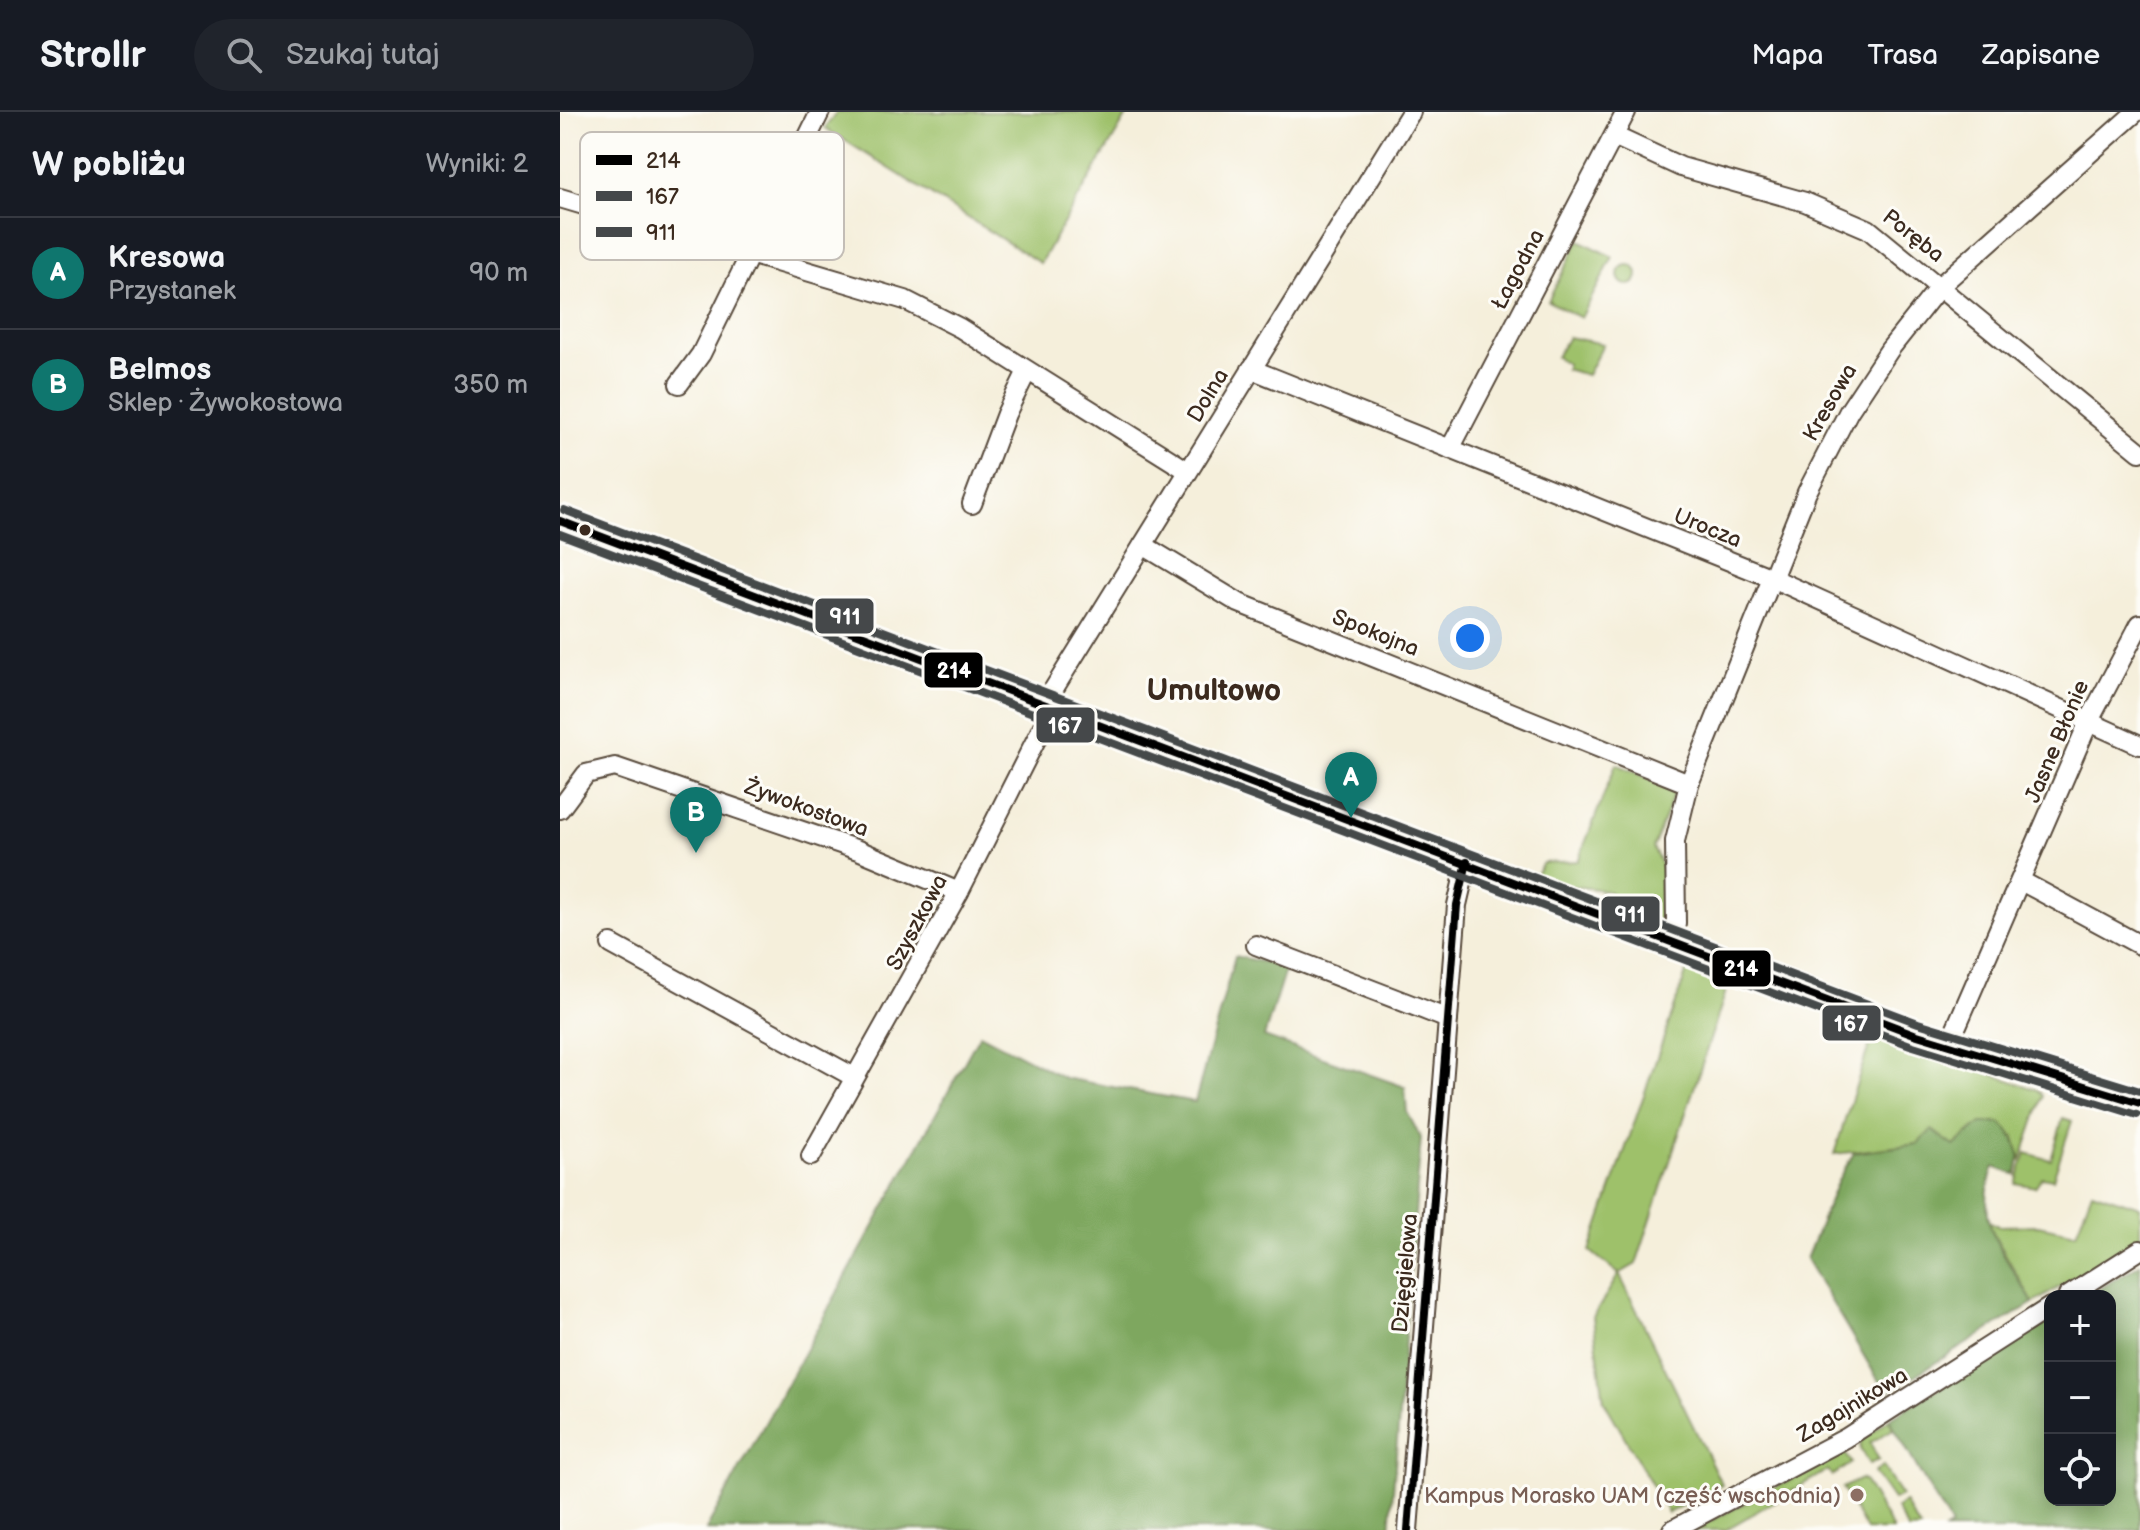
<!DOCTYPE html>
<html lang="pl">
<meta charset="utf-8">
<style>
:root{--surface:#171b24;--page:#20242c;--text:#f1f3f6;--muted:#9ea1a6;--line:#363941;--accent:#0f766e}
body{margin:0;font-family:"Balsamiq Sans",sans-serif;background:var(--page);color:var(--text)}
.controls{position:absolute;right:24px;bottom:24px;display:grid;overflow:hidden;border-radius:16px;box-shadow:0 4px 20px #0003}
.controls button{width:72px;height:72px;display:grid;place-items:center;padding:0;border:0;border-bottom:2px solid var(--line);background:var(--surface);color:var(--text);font:40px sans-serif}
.you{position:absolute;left:910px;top:526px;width:28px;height:28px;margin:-20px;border:6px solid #fff;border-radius:50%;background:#1a73e8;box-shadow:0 0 0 12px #1a73e833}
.badge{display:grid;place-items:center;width:52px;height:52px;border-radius:50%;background:var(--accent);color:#fff;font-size:26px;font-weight:700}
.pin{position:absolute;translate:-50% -66px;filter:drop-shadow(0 2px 4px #0008)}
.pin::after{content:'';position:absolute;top:42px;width:28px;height:24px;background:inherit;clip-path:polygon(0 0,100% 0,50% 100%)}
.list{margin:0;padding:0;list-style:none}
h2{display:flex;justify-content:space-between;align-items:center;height:104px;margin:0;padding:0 32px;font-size:34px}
h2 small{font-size:26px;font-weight:400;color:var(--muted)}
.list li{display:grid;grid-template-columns:52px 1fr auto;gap:24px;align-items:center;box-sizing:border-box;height:112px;padding:0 32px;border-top:2px solid var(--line)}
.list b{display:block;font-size:30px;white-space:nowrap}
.list p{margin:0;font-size:26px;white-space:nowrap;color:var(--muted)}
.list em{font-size:26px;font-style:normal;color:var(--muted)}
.icon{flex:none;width:44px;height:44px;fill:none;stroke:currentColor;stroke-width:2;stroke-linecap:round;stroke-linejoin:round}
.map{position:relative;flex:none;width:1580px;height:1418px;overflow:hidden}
header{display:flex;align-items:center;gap:48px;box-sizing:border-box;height:112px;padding:0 40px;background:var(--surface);border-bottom:2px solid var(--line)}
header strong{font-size:38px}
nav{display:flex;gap:44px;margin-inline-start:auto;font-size:28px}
.search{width:560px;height:72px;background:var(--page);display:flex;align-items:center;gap:20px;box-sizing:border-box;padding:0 28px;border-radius:44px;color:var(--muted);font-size:30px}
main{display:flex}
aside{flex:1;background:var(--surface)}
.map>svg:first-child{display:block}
.green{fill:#9ec16a;stroke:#6c7644;stroke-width:2}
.forest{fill:#7ea75e;stroke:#5c683e;stroke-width:2}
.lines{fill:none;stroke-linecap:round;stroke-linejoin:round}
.minor-casing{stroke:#57483a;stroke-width:22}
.minor{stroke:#fff;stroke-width:18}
.bus-1-casing{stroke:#fdfcf7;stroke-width:14}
.bus-2-casing{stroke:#fdfcf7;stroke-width:14}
.bus-3-casing{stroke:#fdfcf7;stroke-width:14}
.bus-1{stroke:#000;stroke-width:8}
.bus-2{stroke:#45484a;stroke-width:8}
.bus-3{stroke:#45484a;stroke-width:8}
.bus-dot{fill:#3b2a1e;stroke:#fdfcf7;stroke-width:3}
.education-dot{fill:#8d6e63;stroke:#fdfcf7;stroke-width:3}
.labels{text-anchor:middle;stroke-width:6;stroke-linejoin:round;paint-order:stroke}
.street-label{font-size:22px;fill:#3b2a1e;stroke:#fdfcf7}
.education-label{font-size:22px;fill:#785e54;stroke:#fdfcf7;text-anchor:end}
.district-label{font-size:30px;font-weight:bold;fill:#3b2a1e;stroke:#fdfcf7}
.key{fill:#fdfcf7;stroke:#c3bdb6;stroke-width:2}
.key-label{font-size:22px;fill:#3b2a1e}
.line-badge{stroke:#fdfcf7;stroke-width:3}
.badge-label{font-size:22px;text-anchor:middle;font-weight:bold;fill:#fff}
</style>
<header>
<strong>Strollr</strong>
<div class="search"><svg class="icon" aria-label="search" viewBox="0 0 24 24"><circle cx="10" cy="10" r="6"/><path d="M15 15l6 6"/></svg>Szukaj tutaj</div>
<nav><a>Mapa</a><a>Trasa</a><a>Zapisane</a></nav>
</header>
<main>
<aside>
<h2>W pobliżu<small>Wyniki: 2</small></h2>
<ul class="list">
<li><span class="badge">A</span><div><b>Kresowa</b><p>Przystanek</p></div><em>90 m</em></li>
<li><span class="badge">B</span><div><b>Belmos</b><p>Sklep · Żywokostowa</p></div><em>350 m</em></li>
</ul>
</aside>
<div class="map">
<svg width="1580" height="1418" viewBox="0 0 1580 1418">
<rect width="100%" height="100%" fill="#fdfcf7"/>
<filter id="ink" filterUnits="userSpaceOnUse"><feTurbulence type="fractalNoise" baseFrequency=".0125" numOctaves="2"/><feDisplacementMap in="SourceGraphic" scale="16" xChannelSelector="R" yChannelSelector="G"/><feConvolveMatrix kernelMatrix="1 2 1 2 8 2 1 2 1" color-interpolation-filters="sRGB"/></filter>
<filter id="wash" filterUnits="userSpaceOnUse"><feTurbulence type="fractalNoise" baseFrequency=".006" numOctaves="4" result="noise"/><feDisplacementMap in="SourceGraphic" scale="32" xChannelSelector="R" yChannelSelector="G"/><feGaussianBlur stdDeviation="1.8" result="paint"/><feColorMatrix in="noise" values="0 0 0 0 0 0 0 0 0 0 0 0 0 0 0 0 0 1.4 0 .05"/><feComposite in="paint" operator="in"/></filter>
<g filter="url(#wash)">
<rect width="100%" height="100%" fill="#f5efdb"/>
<g class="green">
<path d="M277,0H569L480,151L265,16Z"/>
<path d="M1019,128L1053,145L1021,206L988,189Z"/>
<circle cx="1068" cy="163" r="10"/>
<path d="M1008,225L1043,232L1027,263L1005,257L1007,252L996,245Z"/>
<path d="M1056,652L1115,678L1093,736C1105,758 1117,788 1099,809L1053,786L1050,780C1028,772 992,779 976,762L983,751L1018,749Z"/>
<path d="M1130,850L1171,864L1076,1152L1059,1162L1162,1373L1108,1401L1044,1289L1033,1205L1059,1162L1030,1139Z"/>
<path d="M1313,921L1478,978L1483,984L1461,1048L1455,1025L1421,1011L1394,1034L1358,1032L1274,1042Z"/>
<path d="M1503,1006L1512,1009L1493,1067L1482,1065L1475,1075L1456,1071L1466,1041L1491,1048Z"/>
<path d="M1532,1079L1580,1095V1126L1473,1191L1426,1108L1439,1114L1478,1113L1516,1121Z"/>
<path d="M1329,1307L1333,1317L1310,1331L1319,1348L1309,1352L1300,1337L1301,1329Z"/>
<path d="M1284,1340L1291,1351L1272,1364L1268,1358L1165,1418H1133Z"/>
<path d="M1323,1354L1341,1384L1333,1388L1314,1361Z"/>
<path d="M1301,1367L1305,1370L1333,1418H1306L1282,1376Z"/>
<path d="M1344,1390L1360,1417L1348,1418L1336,1397Z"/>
</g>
<g class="forest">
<path d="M675,844L726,855L704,925L845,975L847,1000L861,1026L830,1418H146L420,922L504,966L635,990Z"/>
<path d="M1421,1011H1441C1457,1027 1464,1041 1456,1063L1434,1055C1412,1111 1446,1143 1473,1191L1326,1281L1246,1147L1278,1068L1294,1041L1357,1032L1372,1018L1394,1034Z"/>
<path d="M1580,1152V1418H1385L1391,1414L1329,1307L1490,1208V1388H1550V1184H1528Z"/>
</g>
</g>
<g filter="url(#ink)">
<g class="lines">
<defs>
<g id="minor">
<path d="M1054,24L1121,55L1245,90L1308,117L1580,340"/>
<path d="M0,86L345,188L400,216L628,359"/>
<path d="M691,257L1212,466L1580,633"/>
<path d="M119,272L141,242L260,0"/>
<path d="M890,337L1066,0"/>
<path d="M412,392L446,302L467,259"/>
<path d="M0,409L1354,922L1460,957L1580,991"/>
<path d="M583,433L679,491L1129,672"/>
<path d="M485,591L851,0"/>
<path d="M0,697L26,662L55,655L298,738L399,780"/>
<path d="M1461,769L1580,833"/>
<path d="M1110,828L1116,811L1115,729L1129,672L1247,380L1289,299L1330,237L1380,174L1576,0"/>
<path d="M51,832L294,965"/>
<path d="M696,833L888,907"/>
<path d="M1388,934L1530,607L1580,512"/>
<path d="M251,1044L399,780L493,594"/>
<path d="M1508,1184L1580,1138"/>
<path d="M848,1418L897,793L907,750"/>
<path d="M1112,1418L1286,1326L1490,1195"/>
</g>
</defs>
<use href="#minor" class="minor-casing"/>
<use href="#minor" class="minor"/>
<defs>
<g id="bus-1">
<path d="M0,409L1354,922L1580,991"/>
<path d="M848,1418L897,793L907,750"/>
</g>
<path id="bus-2" d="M0,422L1350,933L1577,1003"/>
<path id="bus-3" d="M4,398L1358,911L1580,979"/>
</defs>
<use href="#bus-1" class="bus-1-casing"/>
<use href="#bus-2" class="bus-2-casing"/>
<use href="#bus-3" class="bus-3-casing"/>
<use href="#bus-1" class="bus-1"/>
<use href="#bus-2" class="bus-2"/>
<use href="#bus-3" class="bus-3"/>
</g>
</g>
<circle class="bus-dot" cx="25" cy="418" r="7"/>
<circle class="education-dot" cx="1297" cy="1383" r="8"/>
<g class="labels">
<g class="street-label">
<text transform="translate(1354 123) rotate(38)" y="8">Poręba</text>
<text transform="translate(957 157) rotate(-62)" y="8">Łagodna</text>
<text transform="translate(647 283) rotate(-59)" y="8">Dolna</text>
<text transform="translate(1269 290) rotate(-60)" y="8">Kresowa</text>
<text transform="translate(1148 415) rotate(22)" y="8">Urocza</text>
<text transform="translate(816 520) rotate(22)" y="8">Spokojna</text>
<text transform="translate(1496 629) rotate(-67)" y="8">Jasne Błonie</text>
<text transform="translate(247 695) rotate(20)" y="8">Żywokostowa</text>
<text transform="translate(356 810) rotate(-62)" y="8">Szyszkowa</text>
<text transform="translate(844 1161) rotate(-85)" y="8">Dzięgielowa</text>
<text transform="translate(1292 1292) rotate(-31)" y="8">Zagajnikowa</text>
</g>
<g class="education-label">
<text x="1281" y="1391">Kampus Morasko UAM (część wschodnia)</text>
</g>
<g class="district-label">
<text x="654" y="588">Umultowo</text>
</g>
</g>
<rect x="20" y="20" width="264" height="128" rx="12" class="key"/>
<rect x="36" y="43" width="36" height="10" fill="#000"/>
<rect x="36" y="79" width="36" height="10" fill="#45484a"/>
<rect x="36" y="115" width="36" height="10" fill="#45484a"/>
<g class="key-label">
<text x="86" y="56">214</text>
<text x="86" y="92">167</text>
<text x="86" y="128">911</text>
</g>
<g class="line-badge">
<rect x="254" y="485" width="61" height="38" rx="8" fill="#45484a"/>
<rect x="363" y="539" width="61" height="38" rx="8" fill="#000"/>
<rect x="475" y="594" width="61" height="38" rx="8" fill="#45484a"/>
<rect x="1040" y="783" width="61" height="38" rx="8" fill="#45484a"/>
<rect x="1151" y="837" width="61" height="39" rx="8" fill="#000"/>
<rect x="1261" y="892" width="61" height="38" rx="8" fill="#45484a"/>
</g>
<g class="badge-label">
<text x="285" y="512">911</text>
<text x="394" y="566">214</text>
<text x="505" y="621">167</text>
<text x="1070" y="810">911</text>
<text x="1181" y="864">214</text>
<text x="1291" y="919">167</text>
</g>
</svg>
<div class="controls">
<button>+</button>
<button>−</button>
<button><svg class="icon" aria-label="locate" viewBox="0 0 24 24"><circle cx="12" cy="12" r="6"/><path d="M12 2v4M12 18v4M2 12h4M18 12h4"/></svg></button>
</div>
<div class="you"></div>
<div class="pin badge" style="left:791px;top:706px">A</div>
<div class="pin badge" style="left:136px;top:741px">B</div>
</div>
</main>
